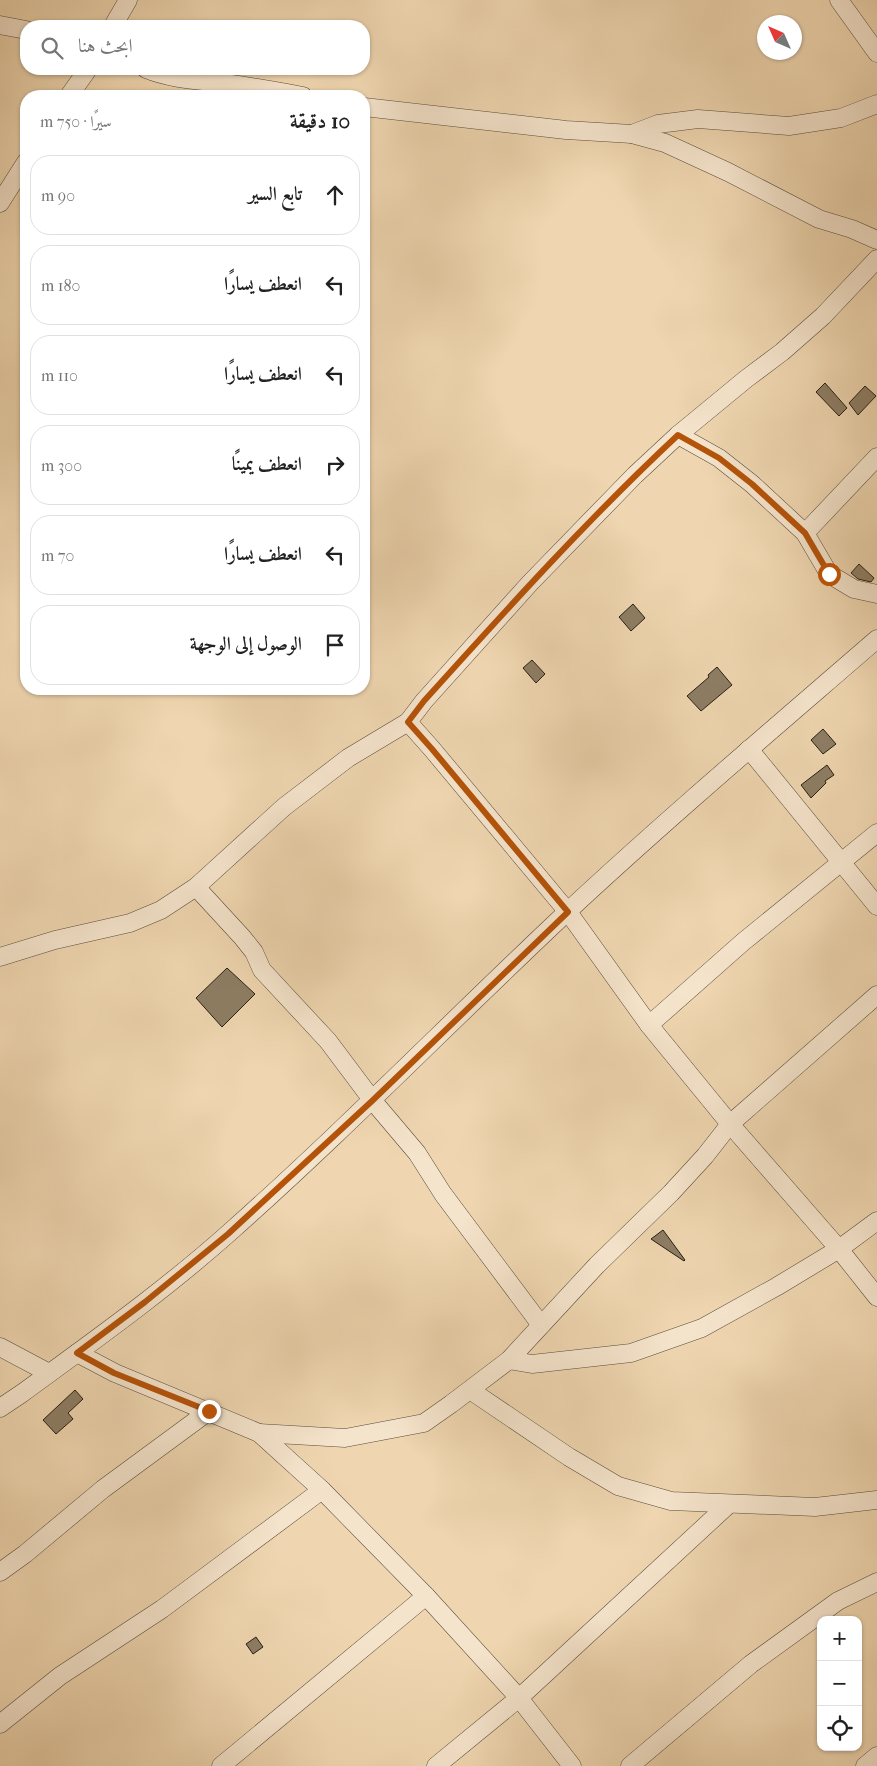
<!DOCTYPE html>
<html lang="ar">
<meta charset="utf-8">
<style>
:root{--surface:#fff;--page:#f6f6f6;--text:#222;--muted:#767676;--line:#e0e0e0}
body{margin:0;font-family:"IM FELL French Canon",Amiri,serif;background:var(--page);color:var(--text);direction:rtl}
.controls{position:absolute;right:15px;bottom:15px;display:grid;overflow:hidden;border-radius:10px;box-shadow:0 1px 4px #0004}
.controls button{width:45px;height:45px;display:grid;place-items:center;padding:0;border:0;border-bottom:1px solid var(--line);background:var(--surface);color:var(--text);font:25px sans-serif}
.compass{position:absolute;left:757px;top:15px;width:45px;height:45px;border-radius:50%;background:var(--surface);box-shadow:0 1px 4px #0004;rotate:315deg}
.stop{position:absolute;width:15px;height:15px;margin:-11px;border:4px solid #b45309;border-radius:50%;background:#fff}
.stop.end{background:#b45309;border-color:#fff;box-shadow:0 1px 5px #0008}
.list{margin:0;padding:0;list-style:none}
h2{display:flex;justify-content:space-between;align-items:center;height:65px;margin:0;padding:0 20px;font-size:21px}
h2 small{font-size:16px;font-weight:400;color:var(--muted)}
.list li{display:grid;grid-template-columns:32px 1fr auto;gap:15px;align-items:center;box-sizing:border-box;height:80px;margin:0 10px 10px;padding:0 10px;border:1px solid var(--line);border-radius:20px}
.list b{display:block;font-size:19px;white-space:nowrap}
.list em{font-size:16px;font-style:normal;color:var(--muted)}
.icon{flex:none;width:28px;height:28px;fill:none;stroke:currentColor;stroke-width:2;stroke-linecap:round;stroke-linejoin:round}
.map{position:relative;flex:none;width:877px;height:1766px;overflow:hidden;direction:ltr}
.search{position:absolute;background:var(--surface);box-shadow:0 1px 4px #0004;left:20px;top:20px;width:350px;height:55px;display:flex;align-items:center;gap:12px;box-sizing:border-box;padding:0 18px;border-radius:20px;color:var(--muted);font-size:19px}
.panel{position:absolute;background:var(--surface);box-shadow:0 1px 4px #0004;left:20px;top:90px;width:350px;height:605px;border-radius:20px;direction:rtl}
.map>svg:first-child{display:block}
.building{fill:#8e7e65;stroke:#251e14}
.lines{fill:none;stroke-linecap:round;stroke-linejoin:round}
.minor-casing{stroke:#584c3b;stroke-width:19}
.minor{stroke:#f5e4cc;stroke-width:18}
.route{stroke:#b45309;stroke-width:6}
</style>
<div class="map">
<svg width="877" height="1766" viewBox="0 0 877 1766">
<rect width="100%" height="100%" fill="#efd6b0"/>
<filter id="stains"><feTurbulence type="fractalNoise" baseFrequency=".004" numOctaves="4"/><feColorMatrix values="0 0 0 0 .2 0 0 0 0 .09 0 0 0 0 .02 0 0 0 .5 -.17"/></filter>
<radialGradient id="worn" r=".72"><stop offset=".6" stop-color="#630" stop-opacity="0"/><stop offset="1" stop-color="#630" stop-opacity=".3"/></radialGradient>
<g class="building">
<path d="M825,383L847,408L839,416L816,392Z"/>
<path d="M865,386L876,396L858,415L849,403Z"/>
<path d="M859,564L874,578L871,582L858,579L851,573Z"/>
<path d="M633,604L645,618L631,631L619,617Z"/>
<path d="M532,660L545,674L536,683L523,668Z"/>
<path d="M717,667L732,685L701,711L687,696L709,677L708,675Z"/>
<path d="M823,729L836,744L823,754L811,740Z"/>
<path d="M827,765L834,775L825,781L826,783L811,798L801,785Z"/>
<path d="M227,968L255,994L222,1027L196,998Z"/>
<path d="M663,1230L685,1260L684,1261L651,1239Z"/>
<path d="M75,1390L83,1399L68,1413L73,1419L56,1434L43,1420Z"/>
<path d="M256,1637L263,1647L253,1654L246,1644Z"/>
</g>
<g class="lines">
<defs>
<g id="minor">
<path d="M839,0L877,53"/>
<path d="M0,25L26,30"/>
<path d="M113,26L128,0"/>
<path d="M146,69C175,81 207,80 238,85C259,88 281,92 303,96"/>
<path d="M69,96L88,69"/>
<path d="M364,107L566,130L632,134L665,143L728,172L819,219L852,229L877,240"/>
<path d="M632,134L658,124L698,119L789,126L841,118L877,104"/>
<path d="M0,203L26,162"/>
<path d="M877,259L823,316L782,352L746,379L678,435L635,475L530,583L424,701L408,722L432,749L568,912L649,1025L730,1124L839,1249L877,1297"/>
<path d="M678,435L719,458L752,484L805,533L829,574L854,589L877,594"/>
<path d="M805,533L877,457"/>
<path d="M749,749L877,906"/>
<path d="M196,887L242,937L254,952L262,970L328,1041L373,1101L417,1153L443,1194L541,1325"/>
<path d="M0,957L55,940L130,923L161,910L196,887L284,807L348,758L408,722"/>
<path d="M649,1025L743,942L877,833"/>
<path d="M0,1347L49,1373"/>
<path d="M77,1353L115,1373L259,1433L322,1490L426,1596L519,1698L572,1766"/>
<path d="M509,1360L532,1364L631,1353L702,1328L776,1287L839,1249L877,1221"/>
<path d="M470,1390L569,1457L618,1486L671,1501L815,1507L877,1500"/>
<path d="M0,1408L21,1394C92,1342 164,1291 230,1232C346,1129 454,1018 567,912C668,818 773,729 877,639"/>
<path d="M259,1433L345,1438L424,1423L451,1404L509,1360L597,1265L671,1193L705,1156L730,1124L877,995"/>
<path d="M0,1572L25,1554L103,1489L209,1411"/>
<path d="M0,1724L60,1676L162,1609L322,1490"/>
<path d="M221,1766L426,1596"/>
<path d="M436,1766L519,1698L729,1504"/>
<path d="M630,1766L751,1664L838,1601L877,1582"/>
<path d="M865,1766L877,1756"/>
</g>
</defs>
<use href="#minor" class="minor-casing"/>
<use href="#minor" class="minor"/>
</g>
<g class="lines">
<path class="route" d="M209,1411L114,1373L77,1353L145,1302L228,1234L372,1101L568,912L432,749L408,722L424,701C506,610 588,519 678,435L719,458L752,484L805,533L829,574"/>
</g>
<rect width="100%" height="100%" filter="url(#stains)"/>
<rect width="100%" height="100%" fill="url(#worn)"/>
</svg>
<div class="controls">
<button>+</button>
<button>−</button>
<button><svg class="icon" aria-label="locate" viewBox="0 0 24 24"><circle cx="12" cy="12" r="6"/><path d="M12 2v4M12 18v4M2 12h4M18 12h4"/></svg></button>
</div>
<svg class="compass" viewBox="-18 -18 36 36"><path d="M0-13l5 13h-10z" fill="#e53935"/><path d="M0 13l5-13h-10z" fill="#767676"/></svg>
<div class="stop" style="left:829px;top:574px"></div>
<div class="stop end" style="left:209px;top:1411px"></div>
<div class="search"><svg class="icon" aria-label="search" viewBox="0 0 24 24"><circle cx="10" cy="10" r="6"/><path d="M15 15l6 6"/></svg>ابحث هنا</div>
<section class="panel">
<h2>10 دقيقة<small>سيرًا · 750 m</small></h2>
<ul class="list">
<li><svg class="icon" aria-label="ahead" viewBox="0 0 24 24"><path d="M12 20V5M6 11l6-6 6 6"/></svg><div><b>تابع السير</b></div><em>90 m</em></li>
<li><svg class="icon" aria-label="left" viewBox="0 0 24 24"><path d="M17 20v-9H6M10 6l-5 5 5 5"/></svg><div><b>انعطف يسارًا</b></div><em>180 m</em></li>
<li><svg class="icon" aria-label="left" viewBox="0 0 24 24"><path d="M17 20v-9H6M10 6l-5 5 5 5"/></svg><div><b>انعطف يسارًا</b></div><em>110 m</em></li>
<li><svg class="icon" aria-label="right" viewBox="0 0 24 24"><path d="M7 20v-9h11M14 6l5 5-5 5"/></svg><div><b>انعطف يمينًا</b></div><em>300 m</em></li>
<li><svg class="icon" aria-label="left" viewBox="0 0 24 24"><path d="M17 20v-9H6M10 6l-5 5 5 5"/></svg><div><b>انعطف يسارًا</b></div><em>70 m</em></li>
<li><svg class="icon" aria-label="arrive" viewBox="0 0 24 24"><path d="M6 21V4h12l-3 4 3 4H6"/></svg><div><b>الوصول إلى الوجهة</b></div></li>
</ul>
</section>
</div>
